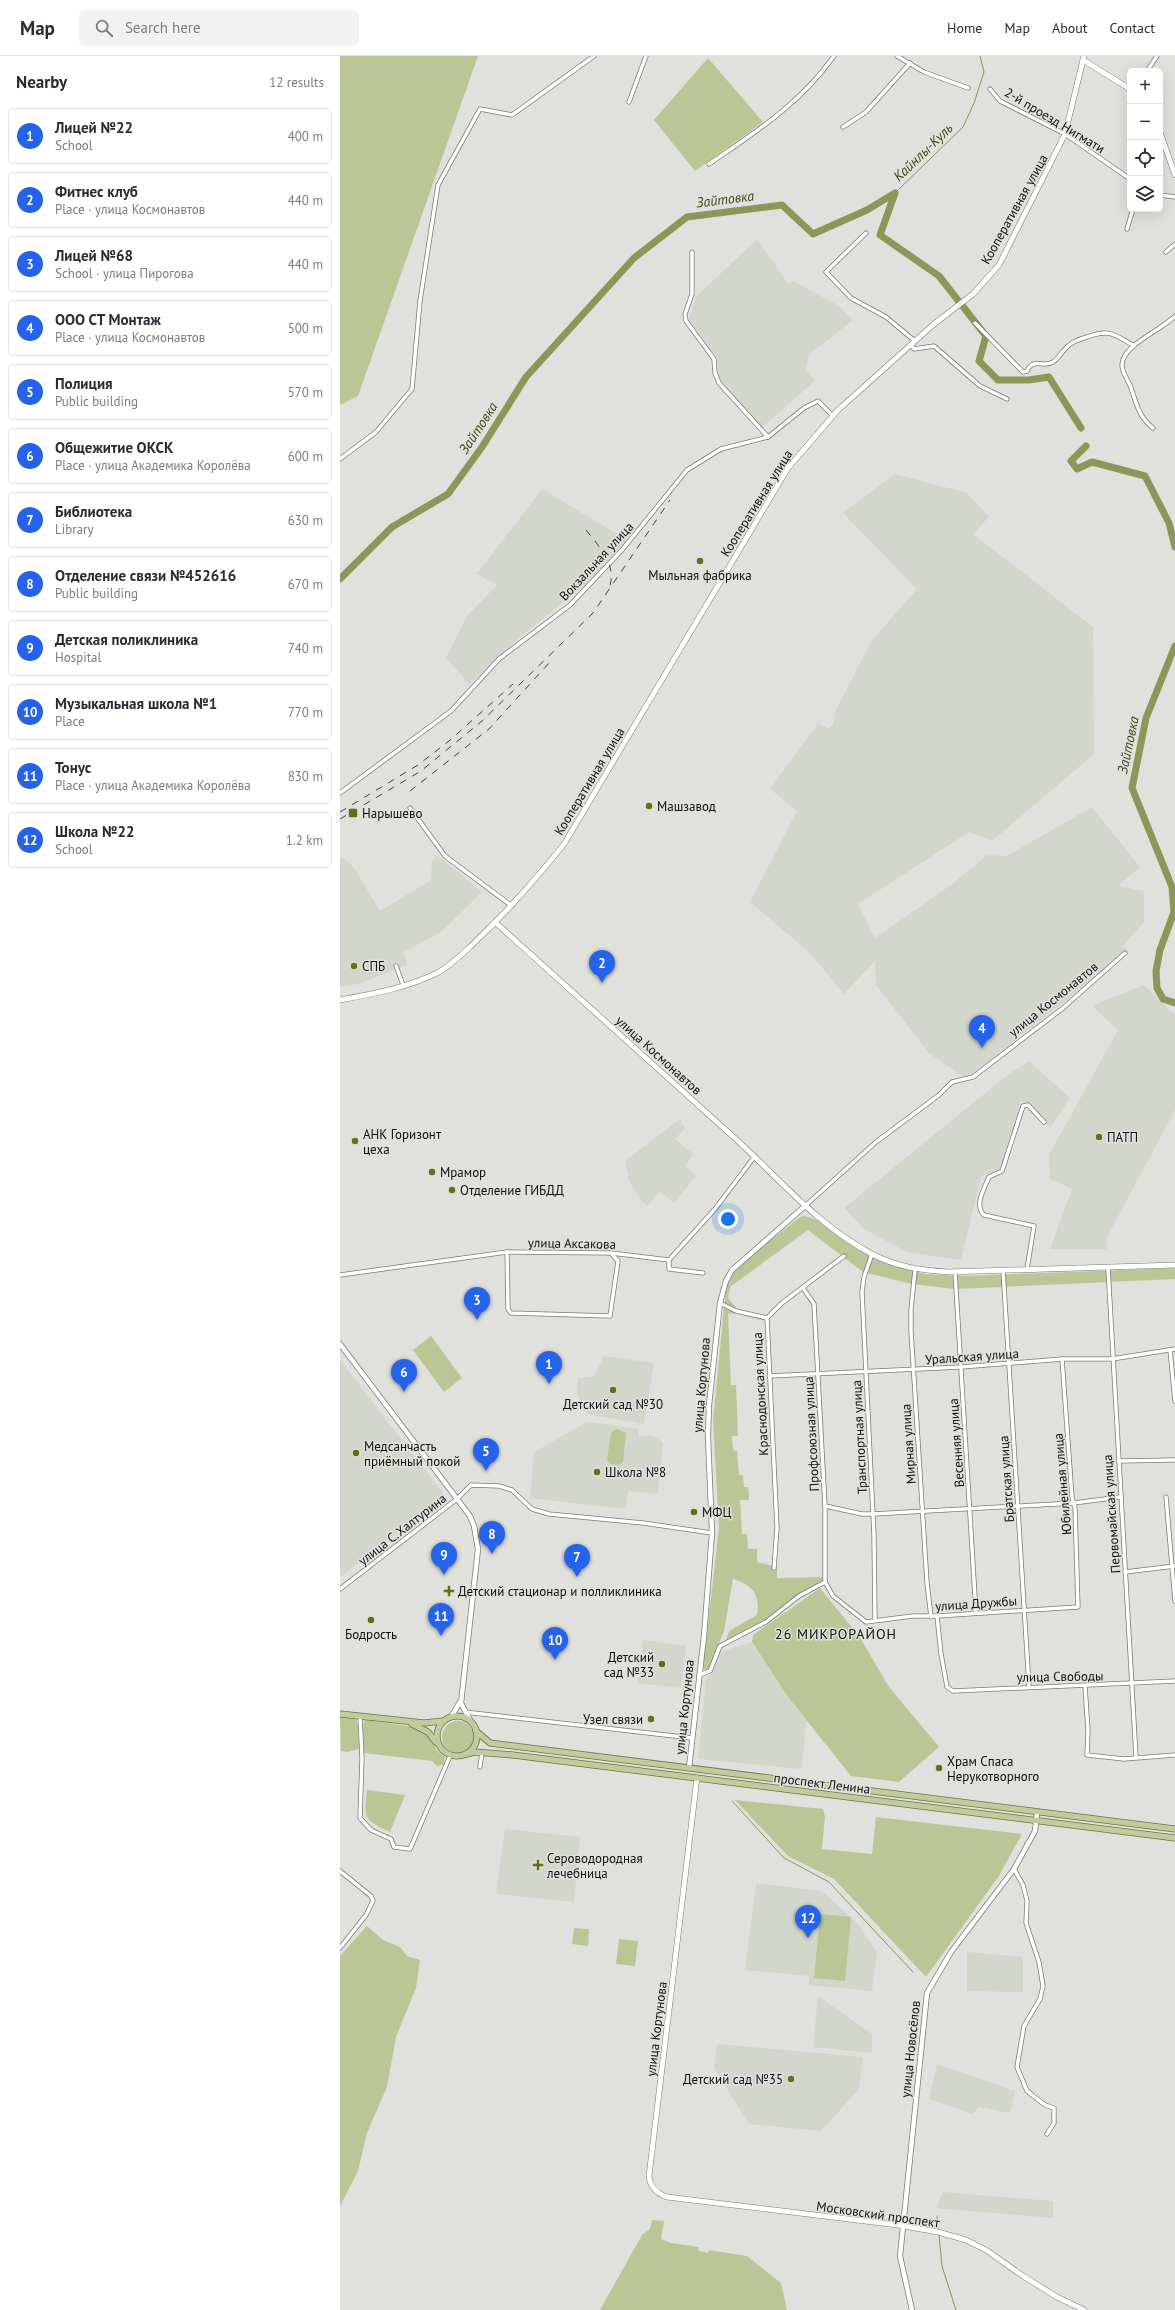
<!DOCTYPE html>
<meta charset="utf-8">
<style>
:root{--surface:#fff;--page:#f2f2f3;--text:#2b2b33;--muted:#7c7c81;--line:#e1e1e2;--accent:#2563eb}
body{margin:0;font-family:"PT Sans",sans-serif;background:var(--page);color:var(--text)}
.controls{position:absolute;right:12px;top:12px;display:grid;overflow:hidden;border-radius:6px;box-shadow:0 4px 16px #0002}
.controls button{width:36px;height:36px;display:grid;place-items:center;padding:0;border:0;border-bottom:1px solid var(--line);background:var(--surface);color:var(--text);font:20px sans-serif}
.you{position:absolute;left:388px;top:1163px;width:14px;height:14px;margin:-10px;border:3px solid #fff;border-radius:50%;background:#1a73e8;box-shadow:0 0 0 6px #1a73e833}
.badge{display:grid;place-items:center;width:26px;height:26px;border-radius:50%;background:var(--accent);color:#fff;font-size:13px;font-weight:700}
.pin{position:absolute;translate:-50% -33px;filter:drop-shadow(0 1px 2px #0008)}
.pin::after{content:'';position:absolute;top:21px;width:14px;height:12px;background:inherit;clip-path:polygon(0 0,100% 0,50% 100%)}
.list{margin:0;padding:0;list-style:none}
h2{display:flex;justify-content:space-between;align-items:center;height:52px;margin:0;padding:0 16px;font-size:17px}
h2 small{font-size:13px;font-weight:400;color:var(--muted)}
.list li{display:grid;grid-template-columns:26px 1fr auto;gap:12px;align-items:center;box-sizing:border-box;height:56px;margin:0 8px 8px;padding:0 8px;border:1px solid var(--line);border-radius:6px}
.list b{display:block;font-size:15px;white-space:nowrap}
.list p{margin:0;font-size:13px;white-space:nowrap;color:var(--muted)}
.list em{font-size:13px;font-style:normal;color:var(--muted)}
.icon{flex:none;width:22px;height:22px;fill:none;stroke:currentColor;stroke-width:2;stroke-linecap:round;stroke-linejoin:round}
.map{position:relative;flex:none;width:835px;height:2254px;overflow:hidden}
header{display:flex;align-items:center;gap:24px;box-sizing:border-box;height:56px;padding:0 20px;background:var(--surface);border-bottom:1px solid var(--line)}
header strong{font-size:19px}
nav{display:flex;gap:22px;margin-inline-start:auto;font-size:14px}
.search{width:280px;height:36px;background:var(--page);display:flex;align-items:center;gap:10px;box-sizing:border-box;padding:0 14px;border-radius:6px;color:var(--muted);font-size:15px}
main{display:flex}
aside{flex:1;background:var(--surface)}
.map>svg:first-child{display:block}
.built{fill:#d3d6cb}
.green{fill:#bbc697}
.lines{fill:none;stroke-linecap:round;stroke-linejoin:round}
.stream{stroke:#8a9758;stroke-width:1}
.river{stroke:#8a9758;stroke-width:7}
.minor-casing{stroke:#797a77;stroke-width:5}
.tertiary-casing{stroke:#797a77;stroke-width:6}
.secondary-casing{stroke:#797a77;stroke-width:6}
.primary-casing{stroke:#687340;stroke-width:7}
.minor{stroke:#fff;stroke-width:3.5}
.tertiary{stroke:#fff;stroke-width:4.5}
.secondary{stroke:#fff;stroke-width:5}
.primary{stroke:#c2cb9d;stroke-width:5.5}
.rail{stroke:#41423f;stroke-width:1;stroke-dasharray:7 7;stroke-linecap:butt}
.poi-dot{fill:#616f1a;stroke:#e0e1dd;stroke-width:1.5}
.labels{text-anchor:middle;stroke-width:3;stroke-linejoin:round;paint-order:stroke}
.street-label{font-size:13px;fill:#0e0f0d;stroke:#e0e1dd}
.poi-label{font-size:13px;fill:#0e0f0d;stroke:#e0e1dd;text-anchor:start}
.water-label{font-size:14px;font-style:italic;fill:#3c4515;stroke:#e0e1dd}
.neighbourhood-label{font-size:14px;letter-spacing:1px;fill:#0e0f0d;stroke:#e0e1dd}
</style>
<header>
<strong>Map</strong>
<div class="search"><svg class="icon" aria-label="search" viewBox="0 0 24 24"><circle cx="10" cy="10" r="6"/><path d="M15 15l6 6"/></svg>Search here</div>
<nav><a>Home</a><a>Map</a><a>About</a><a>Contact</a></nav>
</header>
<main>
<aside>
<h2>Nearby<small>12 results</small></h2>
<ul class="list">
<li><span class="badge">1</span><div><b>Лицей №22</b><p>School</p></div><em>400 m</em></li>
<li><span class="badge">2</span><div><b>Фитнес клуб</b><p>Place · улица Космонавтов</p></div><em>440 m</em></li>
<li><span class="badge">3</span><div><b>Лицей №68</b><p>School · улица Пирогова</p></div><em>440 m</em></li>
<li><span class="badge">4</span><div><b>ООО СТ Монтаж</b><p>Place · улица Космонавтов</p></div><em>500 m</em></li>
<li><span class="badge">5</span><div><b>Полиция</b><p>Public building</p></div><em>570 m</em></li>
<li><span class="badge">6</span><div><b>Общежитие ОКСК</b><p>Place · улица Академика Королёва</p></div><em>600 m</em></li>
<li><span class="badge">7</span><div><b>Библиотека</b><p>Library</p></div><em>630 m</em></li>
<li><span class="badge">8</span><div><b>Отделение связи №452616</b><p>Public building</p></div><em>670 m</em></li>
<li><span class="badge">9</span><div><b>Детская поликлиника</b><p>Hospital</p></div><em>740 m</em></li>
<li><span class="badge">10</span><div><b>Музыкальная школа №1</b><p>Place</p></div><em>770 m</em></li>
<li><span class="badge">11</span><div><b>Тонус</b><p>Place · улица Академика Королёва</p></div><em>830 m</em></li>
<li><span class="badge">12</span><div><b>Школа №22</b><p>School</p></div><em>1.2 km</em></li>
</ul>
</aside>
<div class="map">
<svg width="835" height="2254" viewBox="0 0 835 2254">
<rect width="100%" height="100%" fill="#e0e1dd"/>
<g class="built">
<path d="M417,183L449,229L453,225L499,250L513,264L469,299L466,313L475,325L421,372L379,322L377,301L349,264L356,241Z"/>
<path d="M555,418L627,437L649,461L633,478L753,571L754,698L652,785L629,776L518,848L535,882L611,829L647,799L667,800L752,751L800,811L778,830L804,835V866L783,890L787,896L626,1023L589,997L536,929L535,905L504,938L468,895L410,846L457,755L430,733L478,667L488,673L493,669L495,656L532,584L577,533L503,457Z"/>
<path d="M202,433L287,484L244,530L180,581L129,628L106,602L127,560L157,529L137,518Z"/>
<path d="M97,799L142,836L101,876L64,896L67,909L18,928L0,931V802L3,801L14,812L40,855L91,824L92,806Z"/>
<path d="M804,929L835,959V1054L766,1183L767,1193H710L732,1133L710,1123L709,1099L778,974L752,950Z"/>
<path d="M689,1005L730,1042L710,1072L681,1043L664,1112L641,1121L621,1204L567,1196L524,1173L504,1152L665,1021Z"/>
<path d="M340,1063L342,1065L341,1067L345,1072L335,1083L353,1098L345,1110L356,1120L334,1147L320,1135L308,1149H306L301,1144L289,1125L285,1105Z"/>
<path d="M264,1300L314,1307L304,1368L247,1358L237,1338L238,1322L254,1320Z"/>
<path d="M0,1304L105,1440L0,1521Z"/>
<path d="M247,1366L299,1373V1380H313L323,1387L318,1438L288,1435L286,1453L190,1442L194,1396Z"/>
<path d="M303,1584L346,1590L341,1632L297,1627Z"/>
<path d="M412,1586L448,1641L466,1665L462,1713L358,1703L366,1623L373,1616L380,1596Z"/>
<path d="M165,1773L240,1781L234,1846L156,1838Z"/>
<path d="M416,1827L482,1835L517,1867L537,1896L532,1935L469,1929V1920L405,1914Z"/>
<path d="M627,1896L683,1901V1936L627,1935Z"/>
<path d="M478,1940L532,1978V1997L473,1991Z"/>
<path d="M377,1988L523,2001L519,2033L481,2075L409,2068L374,2012Z"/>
<path d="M597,2008L675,2035L670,2057L639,2051L632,2058L589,2043Z"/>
<path d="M603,2136L713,2145V2162L596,2152Z"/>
</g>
<g class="green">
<path d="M0,0H138L18,340L0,349Z"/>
<path d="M368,2L423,66L355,115L314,64Z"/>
<path d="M465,1160L480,1165L535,1202L553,1210L586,1218L625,1220L835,1212V1223L615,1233L572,1228L523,1216L468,1174L390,1231L388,1242L400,1257L388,1258L391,1329H396L398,1380H392L393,1394L397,1395L399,1419H403L404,1431H408L409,1444H400L402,1478H407L408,1493H417V1506L437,1511V1522L484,1521V1524L458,1538L426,1564L386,1584L389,1575L417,1559C421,1539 412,1528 393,1523L384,1575L369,1613L365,1614L363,1612L379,1472L373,1364L386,1232L393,1216L398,1210L460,1161Z"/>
<path d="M91,1280L122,1322L104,1336L73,1294Z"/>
<path d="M277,1373L286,1377L283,1406L279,1409L270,1408L267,1404L271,1376Z"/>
<path d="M480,1532L519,1580L549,1631L599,1691L559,1726L511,1720L448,1641L412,1586L413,1579Z"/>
<path d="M0,1661L16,1663L18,1670L19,1693L7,1696L1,1695Z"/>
<path d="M25,1664L75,1671L85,1675L93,1684L96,1694L105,1701L104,1708L97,1710L92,1705L24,1697L23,1670Z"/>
<circle cx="118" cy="1681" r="16"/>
<path d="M27,1734L65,1739L50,1776C23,1764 24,1762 27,1734Z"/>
<path d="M395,1744L483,1753L485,1761L482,1793L532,1798L536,1761L682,1778L659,1820L586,1921L494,1823L448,1800Z"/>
<path d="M480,1858L511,1861L505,1925L474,1922Z"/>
<path d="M27,1870L43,1884L60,1891L67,1900L80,1904L76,1932L56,1981L47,2031L27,2077L18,2115L0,2150V1900Z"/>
<path d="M234,1872L249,1873L248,1890L232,1888Z"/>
<path d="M279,1883L298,1885L295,1910L276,1908Z"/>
<path d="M312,2164L324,2165L321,2183L331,2187L358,2191L359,2195L368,2197L369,2194L407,2200L441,2227L447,2254H260L302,2179L310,2173Z"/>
</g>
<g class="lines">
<g class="stream">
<path d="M555,137L623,71L634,47L644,16L640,0"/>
<path d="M392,1745L444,1802L489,1826L573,1916"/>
<path d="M597,2160L598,2174"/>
<path d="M599,2179L602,2210L616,2254"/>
</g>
<g class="river">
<path d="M746,390L731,405L737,413L752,406L805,420L829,467L835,491"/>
<path d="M0,523L52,471L108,438L142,391L186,321L294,202L347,161L442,149L473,178L527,154L555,137L540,179L599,220L646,280L639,305L658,324H689L709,321L741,372"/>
<path d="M835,590L806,662L792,732L832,831L834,856L820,894L816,915L817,932L823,943L835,947"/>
</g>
<defs>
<g id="minor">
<path d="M557,0L584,16L628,32"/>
<path d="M807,15L817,0"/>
<path d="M650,33L660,45L725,78L790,123"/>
<path d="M289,46L306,0"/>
<path d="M503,71L526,56L570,7"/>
<path d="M369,108C417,75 460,48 494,0"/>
<path d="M820,139L835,141"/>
<path d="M787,173L793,153"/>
<path d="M526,177L486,216L511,242L546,261L575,285"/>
<path d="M352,196V238L345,258L346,265L374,303L375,317L379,327L428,381"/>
<path d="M826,196L835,188"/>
<path d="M635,267L683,316L687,315C693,301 703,312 713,306C719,302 722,295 728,290C733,285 740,283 747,281C770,273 773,278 793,289"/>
<path d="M571,289L574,293L594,290L640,330L667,343"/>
<path d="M813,372C800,362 797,350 792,335C790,326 782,318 782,309C782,289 822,274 835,260"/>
<path d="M0,403L36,376L72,333L80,245L98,129L140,53L172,59L254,0"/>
<path d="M0,737L111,655L159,603L230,549L282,494L347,414L381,393L428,381L464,352L478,345L493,360"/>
<path d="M70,752L105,800L172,850"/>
<path d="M56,910L63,929"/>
<path d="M465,1150L536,1086L599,1039L612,1026L633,1021L723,952L785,897"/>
<path d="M167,1196L168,1253L171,1257L270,1260L278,1205L271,1197"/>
<path d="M532,1198L524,1221L522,1236L534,1479L535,1564"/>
<path d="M329,1204V1213L363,1217"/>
<path d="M768,1212L796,1701"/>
<path d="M687,1213L694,1170L644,1159C634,1149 644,1133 649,1121L662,1115L683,1050L688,1049L704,1066"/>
<path d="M575,1214L571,1253V1275L587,1527L591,1561"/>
<path d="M663,1214L689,1630"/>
<path d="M615,1216L636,1557"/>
<path d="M0,1219L167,1196L271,1197L329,1204L375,1153L415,1100"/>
<path d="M463,1232L474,1248L485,1450V1526"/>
<path d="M380,1247L396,1255L427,1262"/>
<path d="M830,1294L835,1345"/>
<path d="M429,1320L621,1311L722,1303H772L835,1293"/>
<path d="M778,1405L835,1404"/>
<path d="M826,1441L835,1545"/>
<path d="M485,1450L522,1458H533L734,1447L780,1441"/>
<path d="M434,1512L437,1472L427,1262L442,1247L504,1200"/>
<path d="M785,1516L835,1510"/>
<path d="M0,1533L117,1443L131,1429L159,1430L172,1434L192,1453L209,1458L303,1467L372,1477"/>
<path d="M597,1560L601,1598L607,1631L613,1635L835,1625"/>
<path d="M359,1619L370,1615L380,1590L426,1566L459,1540L485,1526L493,1540L526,1566L573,1560H597L738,1551L735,1452L732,1441L722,1303"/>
<path d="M745,1630L748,1674L747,1699L784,1703L835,1699"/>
<path d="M125,1656L352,1682"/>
<path d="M20,1660L22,1702L20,1762L31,1774L51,1783L54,1791L70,1793L110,1700"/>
<path d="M140,1711L142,1696"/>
<path d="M674,1813L683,1829L687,1845L686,1867L699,1906L703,1930L700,1943L684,1970L677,2011L687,2035L705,2049L714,2052V2067L707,2078"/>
<path d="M0,1815L31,1840L33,1845L26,1859L0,1892"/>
</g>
<g id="tertiary">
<path d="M0,1288L130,1460L134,1470L138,1493L121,1647L130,1664"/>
<path d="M111,1661L120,1646"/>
<path d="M349,1712L364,1580L372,1477L368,1381L369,1349L380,1247L386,1225L392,1214L465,1150"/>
<path d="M572,2254L560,2200L587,1937L611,1896L674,1813L695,1775L697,1756"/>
</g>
<g id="secondary">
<path d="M743,4L790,33"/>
<path d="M820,76L835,119"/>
<path d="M156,867C237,940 318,1012 398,1085C441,1125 480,1171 532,1198C557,1211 580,1214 608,1216L835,1209"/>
<path d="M0,944C32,938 67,932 97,917C111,910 122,898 134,887C167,856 196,823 224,788L448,412L498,354L594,268L633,238L659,209L725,78L744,0"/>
<path d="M357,1722L309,2120C310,2131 316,2137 327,2141L558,2169L598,2176L626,2184L646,2194L683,2220L717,2241L744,2254"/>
</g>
<g id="primary">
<path d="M0,1658L84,1667L103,1665"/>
<circle cx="117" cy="1680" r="20"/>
<path d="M72,1668L88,1676L96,1686"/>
<path d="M136,1675L150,1687L158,1688L835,1773"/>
<path d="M127,1698L135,1696L173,1699L835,1782"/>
</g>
</defs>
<use href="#minor" class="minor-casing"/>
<use href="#tertiary" class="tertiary-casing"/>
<use href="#secondary" class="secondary-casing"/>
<use href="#primary" class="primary-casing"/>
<use href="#minor" class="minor"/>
<use href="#tertiary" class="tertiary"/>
<use href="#secondary" class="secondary"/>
<use href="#primary" class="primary"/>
<g class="rail">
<path d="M246,474C259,491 276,506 270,530"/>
<path d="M70,735L149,673L210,606"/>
<path d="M0,756L78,709L109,685L173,628"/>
<path d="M0,763L81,715L142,665L253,557L330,444"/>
</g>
</g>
<g class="poi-dot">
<circle cx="360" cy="505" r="4"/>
<circle cx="309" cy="750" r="4"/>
<rect x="8" y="752" width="10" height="10" rx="2"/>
<circle cx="14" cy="910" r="4"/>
<circle cx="759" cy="1081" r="4"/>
<circle cx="15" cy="1085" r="4"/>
<circle cx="92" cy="1116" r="4"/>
<circle cx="112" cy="1134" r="4"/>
<circle cx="273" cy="1334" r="4"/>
<circle cx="16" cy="1397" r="4"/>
<circle cx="257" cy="1416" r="4"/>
<circle cx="354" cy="1456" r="4"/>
<path d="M107 1529h4v4h4v4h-4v4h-4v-4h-4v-4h4z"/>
<circle cx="31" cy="1564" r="4"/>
<circle cx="322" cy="1608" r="4"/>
<circle cx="311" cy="1663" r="4"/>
<circle cx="599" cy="1712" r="4"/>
<path d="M196 1803h4v4h4v4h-4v4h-4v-4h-4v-4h4z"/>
<circle cx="451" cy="2023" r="4"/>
</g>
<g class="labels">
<g class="street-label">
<text transform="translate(715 64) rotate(31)" y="5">2-й проезд Нигмати</text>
<text transform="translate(674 153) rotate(-61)" y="5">Кооперативная улица</text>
<text transform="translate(416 447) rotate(-58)" y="5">Кооперативная улица</text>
<text transform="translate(256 505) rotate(-47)" y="5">Вокзальная улица</text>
<text transform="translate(249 725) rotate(-59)" y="5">Кооперативная улица</text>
<text transform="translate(713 943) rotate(-39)" y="5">улица Космонавтов</text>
<text transform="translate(319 999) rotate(42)" y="5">улица Космонавтов</text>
<text transform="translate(232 1187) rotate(1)" y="5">улица Аксакова</text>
<text transform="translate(632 1300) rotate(-4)" y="5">Уральская улица</text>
<text transform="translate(361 1329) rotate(-85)" y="5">улица Кортунова</text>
<text transform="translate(420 1338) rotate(-93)" y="5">Краснодонская улица</text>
<text transform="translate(471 1378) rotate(-93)" y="5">Профсоюзная улица</text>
<text transform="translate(519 1381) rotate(-93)" y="5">Транспортная улица</text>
<text transform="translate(616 1387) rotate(-94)" y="5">Весенняя улица</text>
<text transform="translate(568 1388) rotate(-94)" y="5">Мирная улица</text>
<text transform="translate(666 1423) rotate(-94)" y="5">Братская улица</text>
<text transform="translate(722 1428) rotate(-95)" y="5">Юбилейная улица</text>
<text transform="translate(771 1458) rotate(-94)" y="5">Первомайская улица</text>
<text transform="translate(62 1473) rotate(-38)" y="5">улица С.Халтурина</text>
<text transform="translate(636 1547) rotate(-4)" y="5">улица Дружбы</text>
<text transform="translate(720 1620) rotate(-1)" y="5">улица Свободы</text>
<text transform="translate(344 1651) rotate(-84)" y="5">улица Кортунова</text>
<text transform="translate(482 1727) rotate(7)" y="5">проспект Ленина</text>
<text transform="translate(316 1973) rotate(-83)" y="5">улица Кортунова</text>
<text transform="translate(570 1993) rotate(-84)" y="5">улица Новосёлов</text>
<text transform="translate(538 2158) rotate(8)" y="5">Московский проспект</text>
</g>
<g class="poi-label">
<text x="360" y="524" text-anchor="middle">Мыльная фабрика</text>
<text x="317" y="755">Машзавод</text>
<text x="22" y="762">Нарышево</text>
<text x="22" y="915">СПБ</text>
<text x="23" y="1083">АНК Горизонт<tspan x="23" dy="15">цеха</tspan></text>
<text x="767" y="1086">ПАТП</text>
<text x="100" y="1121">Мрамор</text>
<text x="120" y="1139">Отделение ГИБДД</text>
<text x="273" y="1353" text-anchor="middle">Детский сад №30</text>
<text x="24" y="1395">Медсанчасть<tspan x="24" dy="15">приёмный покой</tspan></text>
<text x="265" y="1421">Школа №8</text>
<text x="362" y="1461">МФЦ</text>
<text x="118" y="1540">Детский стационар и полликлиника</text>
<text x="31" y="1583" text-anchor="middle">Бодрость</text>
<text x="314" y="1606" text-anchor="end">Детский<tspan x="314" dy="15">сад №33</tspan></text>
<text x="303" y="1668" text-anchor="end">Узел связи</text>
<text x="607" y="1710">Храм Спаса<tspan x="607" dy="15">Нерукотворного</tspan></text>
<text x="207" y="1807">Сероводородная<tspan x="207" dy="15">лечебница</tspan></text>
<text x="443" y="2028" text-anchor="end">Детский сад №35</text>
</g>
<g class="water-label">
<text transform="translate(583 96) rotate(-44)" y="5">Кайнлы-Куль</text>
<text transform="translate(385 143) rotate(-7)" y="5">Зайтовка</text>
<text transform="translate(138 372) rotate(-57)" y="5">Зайтовка</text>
<text transform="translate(788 689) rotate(-78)" y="5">Зайтовка</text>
</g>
<g class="neighbourhood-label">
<text x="496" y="1583">26 МИКРОРАЙОН</text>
</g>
</g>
</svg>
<div class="controls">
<button>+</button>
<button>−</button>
<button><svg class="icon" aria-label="locate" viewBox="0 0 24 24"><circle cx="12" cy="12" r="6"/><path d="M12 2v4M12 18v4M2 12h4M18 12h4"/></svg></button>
<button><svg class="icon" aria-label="layers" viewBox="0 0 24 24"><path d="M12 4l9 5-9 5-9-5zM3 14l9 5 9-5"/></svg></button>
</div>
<div class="you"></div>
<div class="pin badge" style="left:209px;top:1328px">1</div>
<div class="pin badge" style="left:262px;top:927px">2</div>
<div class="pin badge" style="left:137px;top:1264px">3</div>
<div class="pin badge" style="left:642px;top:992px">4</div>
<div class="pin badge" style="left:146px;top:1415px">5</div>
<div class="pin badge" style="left:64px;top:1336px">6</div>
<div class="pin badge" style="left:237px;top:1521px">7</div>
<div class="pin badge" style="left:152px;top:1498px">8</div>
<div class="pin badge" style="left:104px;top:1519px">9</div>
<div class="pin badge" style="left:215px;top:1604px">10</div>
<div class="pin badge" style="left:101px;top:1580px">11</div>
<div class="pin badge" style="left:468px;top:1882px">12</div>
</div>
</main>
